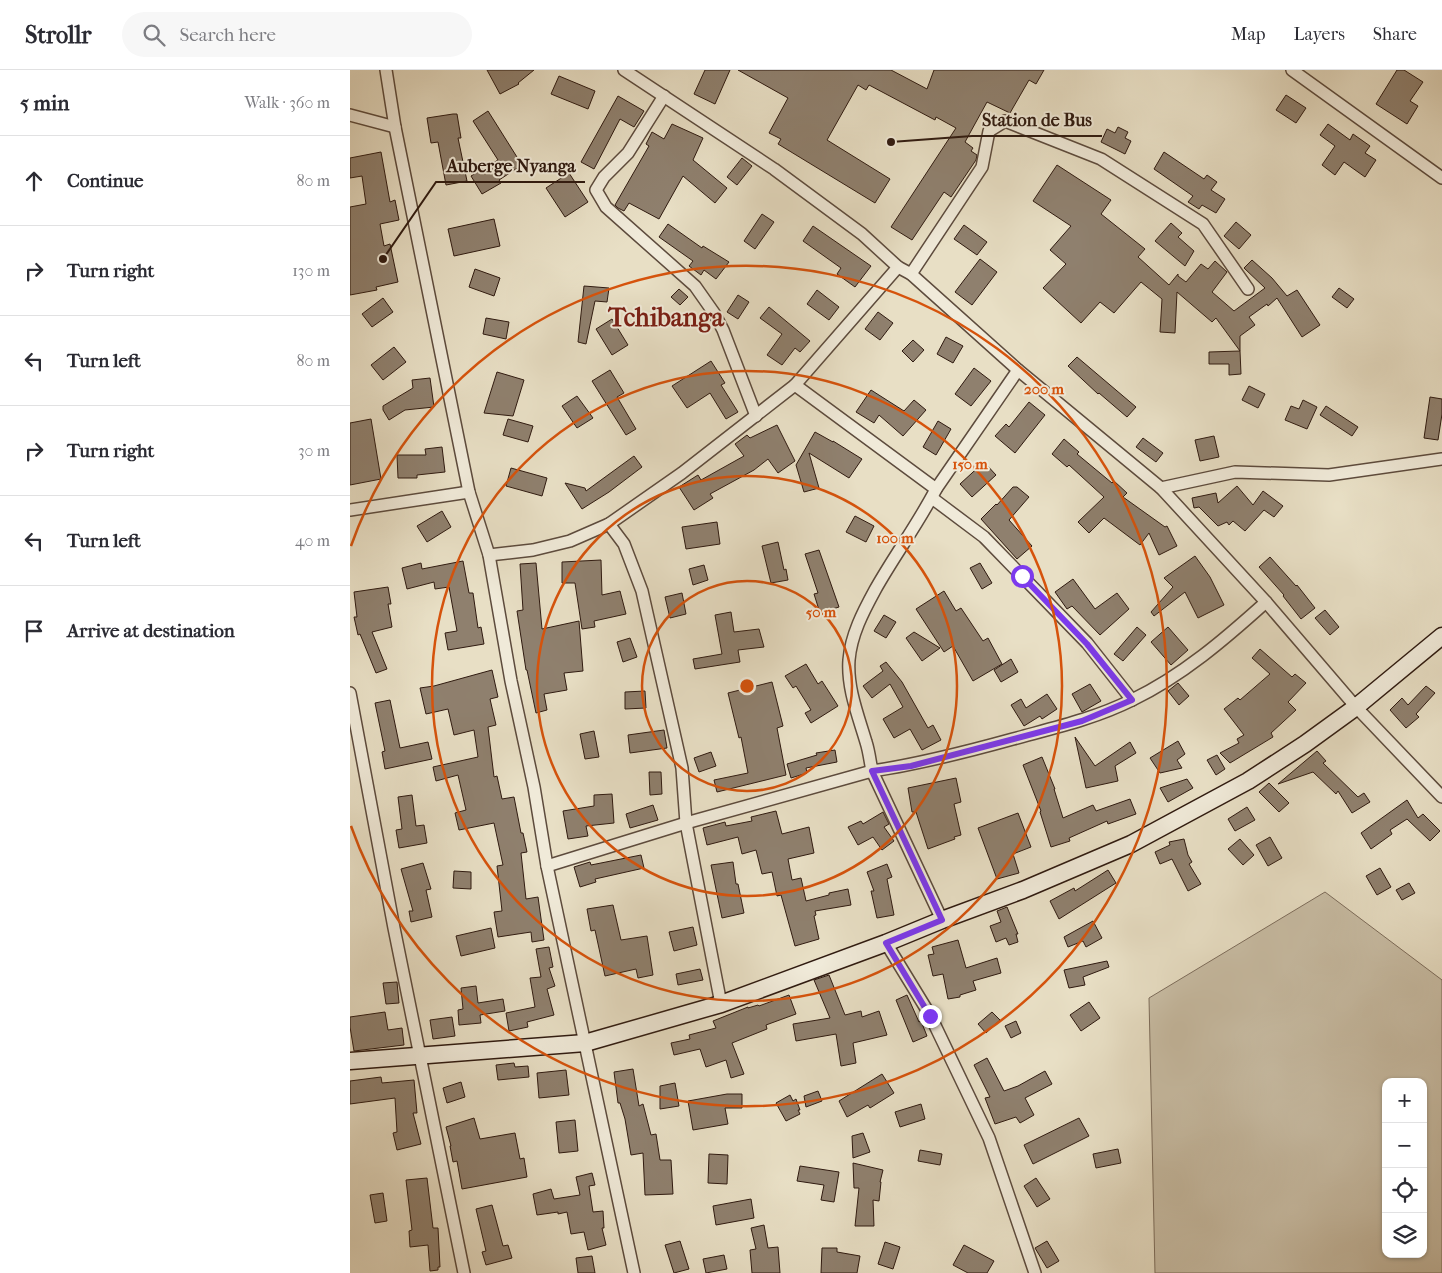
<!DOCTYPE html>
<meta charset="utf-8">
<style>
:root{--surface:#fff;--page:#f7f7f7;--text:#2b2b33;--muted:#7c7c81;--line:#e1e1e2}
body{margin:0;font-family:"IM FELL French Canon",serif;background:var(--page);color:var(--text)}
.controls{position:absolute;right:15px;bottom:15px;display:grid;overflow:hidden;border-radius:10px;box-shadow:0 1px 4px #0004}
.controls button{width:45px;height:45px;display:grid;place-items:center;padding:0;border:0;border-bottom:1px solid var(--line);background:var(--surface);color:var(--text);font:25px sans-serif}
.stop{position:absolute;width:15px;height:15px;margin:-11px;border:4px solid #7c3aed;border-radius:50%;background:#fff}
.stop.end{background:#7c3aed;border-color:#fff;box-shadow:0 1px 5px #0008}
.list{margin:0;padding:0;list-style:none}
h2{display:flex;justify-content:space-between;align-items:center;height:65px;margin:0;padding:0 20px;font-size:21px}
h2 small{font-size:16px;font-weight:400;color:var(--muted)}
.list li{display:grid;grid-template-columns:32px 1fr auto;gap:15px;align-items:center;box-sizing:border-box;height:90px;padding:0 20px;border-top:1px solid var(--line)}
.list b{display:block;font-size:19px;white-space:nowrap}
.list em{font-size:16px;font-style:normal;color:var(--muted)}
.icon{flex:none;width:28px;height:28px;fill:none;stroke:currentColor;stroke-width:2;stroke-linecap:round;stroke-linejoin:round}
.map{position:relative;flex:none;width:1092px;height:1203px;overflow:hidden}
header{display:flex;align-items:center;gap:30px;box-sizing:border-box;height:70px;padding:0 25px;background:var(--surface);border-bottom:1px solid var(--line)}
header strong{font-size:24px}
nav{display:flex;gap:28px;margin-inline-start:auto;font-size:18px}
.search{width:350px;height:45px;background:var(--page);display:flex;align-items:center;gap:12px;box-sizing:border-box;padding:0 18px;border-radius:28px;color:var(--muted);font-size:19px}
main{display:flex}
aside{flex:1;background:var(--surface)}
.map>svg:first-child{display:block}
.green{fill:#c9bea6;stroke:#7c6c5b;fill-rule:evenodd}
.building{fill:#8f806e;stroke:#2f1a10}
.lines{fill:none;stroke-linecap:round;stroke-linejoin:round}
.minor-casing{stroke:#5d4b3d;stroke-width:14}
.secondary-casing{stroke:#2f1a10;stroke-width:19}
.minor{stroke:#f0ead9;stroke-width:11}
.secondary{stroke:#f0ead9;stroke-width:16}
.route{stroke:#7c3aed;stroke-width:6}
.ring{fill:none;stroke:#d6530c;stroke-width:2.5}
.labels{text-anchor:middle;stroke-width:4;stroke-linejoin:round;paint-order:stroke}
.town-label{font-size:26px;font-weight:bold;fill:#7a1f14;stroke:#f0ead9}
.centre{fill:#d6530c;stroke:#f0ead9;stroke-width:2.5}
.ring-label{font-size:15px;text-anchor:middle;font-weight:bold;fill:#d6530c;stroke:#f0ead9;stroke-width:4;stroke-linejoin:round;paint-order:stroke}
.leader{fill:none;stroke:#2f1a10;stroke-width:2}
.callout-dot{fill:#2f1a10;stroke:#f0ead9;stroke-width:2}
.callout-label{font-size:18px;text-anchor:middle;font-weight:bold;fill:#2f1a10;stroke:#f0ead9;stroke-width:4;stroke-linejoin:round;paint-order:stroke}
</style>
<header>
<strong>Strollr</strong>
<div class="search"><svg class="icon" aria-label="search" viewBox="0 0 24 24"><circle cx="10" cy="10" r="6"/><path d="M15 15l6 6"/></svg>Search here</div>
<nav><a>Map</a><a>Layers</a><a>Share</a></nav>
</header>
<main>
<aside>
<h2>5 min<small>Walk · 360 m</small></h2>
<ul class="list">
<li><svg class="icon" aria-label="ahead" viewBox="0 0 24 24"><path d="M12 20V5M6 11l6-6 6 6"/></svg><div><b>Continue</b></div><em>80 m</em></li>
<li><svg class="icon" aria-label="right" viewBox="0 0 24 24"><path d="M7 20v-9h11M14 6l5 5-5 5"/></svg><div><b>Turn right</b></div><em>130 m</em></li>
<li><svg class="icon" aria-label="left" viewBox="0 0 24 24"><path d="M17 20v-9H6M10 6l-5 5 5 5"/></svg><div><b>Turn left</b></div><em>80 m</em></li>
<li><svg class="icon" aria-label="right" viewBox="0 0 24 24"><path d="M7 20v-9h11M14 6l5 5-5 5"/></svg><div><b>Turn right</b></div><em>30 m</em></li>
<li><svg class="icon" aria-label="left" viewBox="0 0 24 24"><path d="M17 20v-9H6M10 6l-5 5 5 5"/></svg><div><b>Turn left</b></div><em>40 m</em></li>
<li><svg class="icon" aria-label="arrive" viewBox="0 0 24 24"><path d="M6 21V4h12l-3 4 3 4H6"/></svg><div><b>Arrive at destination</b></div></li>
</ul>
</aside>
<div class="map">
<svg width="1092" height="1203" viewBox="0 0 1092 1203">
<rect width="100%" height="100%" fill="#e8dfc5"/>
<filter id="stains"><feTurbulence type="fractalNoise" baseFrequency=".004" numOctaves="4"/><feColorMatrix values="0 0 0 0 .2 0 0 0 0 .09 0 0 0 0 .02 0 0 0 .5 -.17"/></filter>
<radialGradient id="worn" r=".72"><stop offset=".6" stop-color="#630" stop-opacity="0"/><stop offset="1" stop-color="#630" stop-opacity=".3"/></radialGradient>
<path class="green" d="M975,822L1092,910V1203H805L799,928ZM1036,1012H1073V1184H1036Z"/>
<g class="building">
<path d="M137,0H184L168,13L169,14L150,24Z"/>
<path d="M355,0H380L365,34L344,24Z"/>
<path d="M388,0H541L577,19L584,0H694L686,14L679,10L660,43L637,32L615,72L623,78L621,81L627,85L626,90L601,127L594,122L562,170L541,157L606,58L586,47L585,50L519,15L516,20L508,15L477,70L540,109L525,133L428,74L431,69L419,63L438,28Z"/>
<path d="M1047,0H1054L1073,12L1060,31L1068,36L1057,54L1026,34Z"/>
<path d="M209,6L245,21L238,39L201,24Z"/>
<path d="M936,25L956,38L946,53L926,40Z"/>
<path d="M268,26L294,41L284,57L270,49L244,99L231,92Z"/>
<path d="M138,41L172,95L149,110L151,113L132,124L121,106L148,90L123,51Z"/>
<path d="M103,44H107L111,68H108L117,111L96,115L88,72L81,73L77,48Z"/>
<path d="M322,54L353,68L343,90L377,118L365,133L333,106L309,149L279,133L274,141L268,138L265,135L299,76L296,74L302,62L314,69Z"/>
<path d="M978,54L1000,70L1003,64L1020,76L1015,83L1026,90L1015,107L994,92L985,105L972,95L985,76L970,65Z"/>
<path d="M768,57L778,62L775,68L781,71L775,84L751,72L757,59L765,63Z"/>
<path d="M31,82L40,132L45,130L49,150L30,154L34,176L40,174L48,212L26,217L27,220L0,225V137L16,134L12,106L0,108V88Z"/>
<path d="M814,82L854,109L857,105L867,112L861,120L875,129L866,143L852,135L849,139L838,132L843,126L804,99Z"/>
<path d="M392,88L402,96L387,115L377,107Z"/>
<path d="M707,95L761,130L751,144L795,179L788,187L819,215L828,204V206L836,212L851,194L858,199L865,191L877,202L862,222L884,241L915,218L894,198L902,190L922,208L937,226L947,220L970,255L952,267L927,228L918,236L917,234L899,247L905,255L890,266V281L866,248L862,252L827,222L825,263L810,262L812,229L791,212L764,243L750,232L731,253L693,218L716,194L700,180L721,156L683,131Z"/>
<path d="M219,103L238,132L215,147L196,118Z"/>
<path d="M412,144L424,152L405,179L394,171Z"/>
<path d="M144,149L150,176L104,186L98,159Z"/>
<path d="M886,152L901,165L889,179L874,166Z"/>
<path d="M821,153L832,163L828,167L844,181L835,196L805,171Z"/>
<path d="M318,154L352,178L353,176L379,192L366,209L354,200L351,205L339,196L343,191L309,167Z"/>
<path d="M614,155L637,172L627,185L604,169Z"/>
<path d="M463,156L521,196L505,217L487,204L491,198L453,171Z"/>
<path d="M630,189L647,202L622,235L605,222Z"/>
<path d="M125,199L150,208L144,226L119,217Z"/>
<path d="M234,216L259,218L257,232L245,231L236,274L228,272Z"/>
<path d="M989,218L1004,229L997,238L982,227Z"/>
<path d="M329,219L338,227L330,235L321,227Z"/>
<path d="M467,220L489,237L479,250L457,234Z"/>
<path d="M388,225L399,232L388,249L377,242Z"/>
<path d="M33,228L43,242L22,257L12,244Z"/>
<path d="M419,237L460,271L450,282L445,278L432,295L417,285L432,264L410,248Z"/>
<path d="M528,242L543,253L530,270L515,259Z"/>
<path d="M136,248L159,252L156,269L133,264Z"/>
<path d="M262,249L278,275L262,285L246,259Z"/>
<path d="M596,267L613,276L603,293L587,284Z"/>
<path d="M563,270L574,280L563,292L552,281Z"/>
<path d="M44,277L56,292L33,310L21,295Z"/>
<path d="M890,281L891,304L879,305V294H859V282Z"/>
<path d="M727,287L786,337L777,347L749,323L748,324L718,296Z"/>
<path d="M361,291L375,313L371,315L388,342L376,349L360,323L337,338L322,316Z"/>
<path d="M624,298L641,311L621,336L605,324Z"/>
<path d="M260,300L274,323L267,327L286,359L276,365L242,311Z"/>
<path d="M147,302L174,310L163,346L134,343Z"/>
<path d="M80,308L84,337L55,340L39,350L33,340V336L63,318L62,310Z"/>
<path d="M899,316L915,324L908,338L892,330Z"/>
<path d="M521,320L554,341L564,330L576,340L553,366L529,345L524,353L506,342Z"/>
<path d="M227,326L243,348L227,358L212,336Z"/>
<path d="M1080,327L1092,329V344L1088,370L1074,368Z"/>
<path d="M953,330L967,337L957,359L935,350L941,336L949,339Z"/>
<path d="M679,332L695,345L665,383L645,366L656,354L659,357Z"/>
<path d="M976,336L1008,357L1002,366L970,345Z"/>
<path d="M21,349L31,409L0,415V353Z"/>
<path d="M158,349L183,356L178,372L153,365Z"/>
<path d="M588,351L601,359L586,385L573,377Z"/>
<path d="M427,355L445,391L428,403L418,389L404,400L360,424L363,428L344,440L329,417L348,405L351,410L394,386L385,374L397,365L400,368Z"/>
<path d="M465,362L483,372V371L512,389L499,408L459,383L469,418L454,422L446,395Z"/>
<path d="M864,366L869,387L850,391L845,370Z"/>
<path d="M793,368L813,383L806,392L786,377Z"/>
<path d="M714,369L729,382L727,384L762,413L764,411L777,423L773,427L815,457L817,456L827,476L809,485L799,463L790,475L754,448L739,463L728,452L754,427L719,395L717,397L702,384Z"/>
<path d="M92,377L95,402L67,405V408H48L47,385H76L75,379Z"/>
<path d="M284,386L292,397L259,422L232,439L215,413L235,418L236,421Z"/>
<path d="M634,392L646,405L622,427L610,414Z"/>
<path d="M161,398L197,408L192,426L156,416Z"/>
<path d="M887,416L903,435L913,421L933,436L924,447L914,440L895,461L883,451L879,455L877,452L868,456L849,437L844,438L842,428L866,423L868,433Z"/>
<path d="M663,417H667L679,427L659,450L682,476L667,489L631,449L646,434L647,435Z"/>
<path d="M92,441L101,457L77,472L67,456Z"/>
<path d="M505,446L524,456L516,472L496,462Z"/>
<path d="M367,452L370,474L336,479L332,457Z"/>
<path d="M428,472L434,500L436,499L438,510L421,513L412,476Z"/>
<path d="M469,480L489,537L470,543L464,524L468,523L455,484Z"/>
<path d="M845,486L860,507L874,535L848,548L835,522L804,546L801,542L823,517L814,508Z"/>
<path d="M920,487L946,516L947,515L965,538L951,549L933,526L934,525L909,497Z"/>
<path d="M251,490L252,525L270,521L276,544L244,551L245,557L232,559L225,513H212V492Z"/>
<path d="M113,491L119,523H123L128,558L131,557L134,574L98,580L95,563L107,561L99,517L85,519L84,512L57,519L52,498L71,493L72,499Z"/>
<path d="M186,493L192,559L229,551L233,601L214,603L217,620L194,624L197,640L186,643L177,600H176L167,541L173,540L170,494Z"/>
<path d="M630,493L642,513L632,519L620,498Z"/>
<path d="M354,495L358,510L343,515L339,499Z"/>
<path d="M723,509L745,539L767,523L779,539L750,565L722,536L717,539L705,522Z"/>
<path d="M38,517L41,534H38L42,557L22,562L37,599L26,603L10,564L8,565L4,547H7L4,522Z"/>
<path d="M594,521L606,541L611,538L633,571L638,568L652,594L623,611L603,576L594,582L566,539Z"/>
<path d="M332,523L336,544L320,548L315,527Z"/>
<path d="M975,540L989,557L980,565L965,548Z"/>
<path d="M381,542L384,562L409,559L414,577L388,580L390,592L345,599L343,589L372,584L365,545Z"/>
<path d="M534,545L546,552L536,568L524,561Z"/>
<path d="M787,557L796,565L773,591L764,584Z"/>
<path d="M818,557L838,580L821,595L801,572Z"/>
<path d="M564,562L590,578L572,591L556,568Z"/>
<path d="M280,568L287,587L273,592L267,572Z"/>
<path d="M910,579L942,607L945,604L956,613L938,632L946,640L921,663L923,667L880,693L870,683L889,673L887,669L894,665L874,639L888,628L890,630L920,604L902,588Z"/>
<path d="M661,589L668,602L651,612L644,600Z"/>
<path d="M536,592L552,612L578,658L583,655L591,670L572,680L560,659L544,668L533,649L553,637L540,614L522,628L513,616L533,601L530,596Z"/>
<path d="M456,594L468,614L472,611L488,636L461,653L455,643L461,640L446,616L443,618L435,606Z"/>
<path d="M142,600L148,627L140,629L146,655L138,657L144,707L147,706L152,729L164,727L171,763H173L177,782L171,783L176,829L188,827L194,870L182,872L181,862L148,867L144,842L152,841L147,796L153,795L144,753L109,760L105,743L116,740L108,705L86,711L83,697L128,687L124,660L104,665L98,639L76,644L70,618L84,616Z"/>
<path d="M422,612L433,656L427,658L436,705L367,722L364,710L398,703L391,667L389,668L378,623Z"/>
<path d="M828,613L839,626L829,635L818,621Z"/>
<path d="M740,614L751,631L732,642L722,624Z"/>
<path d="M1076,616L1085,623L1066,644L1069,647L1056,658L1040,640L1052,628L1058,635Z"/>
<path d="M295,621L296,638L275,639V622Z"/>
<path d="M697,624L707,639L692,649L690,646L674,656L661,635L671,629L676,638Z"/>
<path d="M40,630L50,678L78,672L82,689L35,699L32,682L35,681L25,633Z"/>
<path d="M314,660L317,678L280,683L278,665Z"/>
<path d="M244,661L249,687L235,689L230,664Z"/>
<path d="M725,667L745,696L780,672L786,683L765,696L768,711L736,718Z"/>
<path d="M828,671L835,684L827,690L832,698L810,703L800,688Z"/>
<path d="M485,680L487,692L456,698L457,703L441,708L437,694L467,685L466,683Z"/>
<path d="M967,681L976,691L973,693L1008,727L1014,723L1020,732L1002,743L988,721L986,724L963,702L928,714Z"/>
<path d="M361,682L366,696L349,702L344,688Z"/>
<path d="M867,685L875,699L866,705L857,690Z"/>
<path d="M692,687L705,719H704L713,748L743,735L746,741L780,729L786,744L758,754L757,751L719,768L720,771L701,777L690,742L691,741L673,695Z"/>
<path d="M299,702H311L312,724L300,725Z"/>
<path d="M606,708L611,732L604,734L611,765L604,767L605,769L578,779L566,742H562L558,718Z"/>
<path d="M837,709L843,718L818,732L810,718Z"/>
<path d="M919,713L939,733L929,742L909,722Z"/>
<path d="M262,724L264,753L236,756L238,766L218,769L213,741L244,736V725Z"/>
<path d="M62,725L66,756L74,755L77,773L49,778L46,760L52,759L48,727Z"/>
<path d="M1057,730L1068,748L1073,744L1090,761L1080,771L1057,749L1040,760L1042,764L1021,779L1011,763Z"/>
<path d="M303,735L308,750L280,758L276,744Z"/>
<path d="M897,737L905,750L885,761L878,749Z"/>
<path d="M426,741L432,764L459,757L464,783L438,789L442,810L451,808L456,831L479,825V823L498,819L501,835L465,841L466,845L464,846L469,869L445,876L431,825L427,826L422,802L412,804L406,780L392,784L388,767L357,775L353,758L375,752L376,756L402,751L401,747Z"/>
<path d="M533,742L539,754L534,757L544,771L532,780L523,767L508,775L498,757L511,751L513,754Z"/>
<path d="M668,743L681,777L663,784L669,803L647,809L628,758Z"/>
<path d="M920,767L932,788L918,796L906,775Z"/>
<path d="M834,769L838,785L842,792L839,794L851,814L838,821L822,789L810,794L805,782L820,775L819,772Z"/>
<path d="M890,769L904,785L893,795L878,779Z"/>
<path d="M291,785L294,798L245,809L246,812L230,817L224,797L240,792L241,795Z"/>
<path d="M383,792L386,814H388L394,843L372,848L361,795Z"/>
<path d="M73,793L81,819L76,820L82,847L61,852L59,841H63L51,799Z"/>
<path d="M537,794L542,807L537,809L544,845L527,848L521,821H524L517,802Z"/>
<path d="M1030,798L1041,817L1027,825L1016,806Z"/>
<path d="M758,800L766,813L709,849L700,831L724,818L725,821Z"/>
<path d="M104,801L121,802V819L103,818Z"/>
<path d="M1059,813L1065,823L1052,830L1046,820Z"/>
<path d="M263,835L271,870L297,866L303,905L288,908L286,899L255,906L245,860L241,861L237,839Z"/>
<path d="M657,837L668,864H666L668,872L659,875L656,868L646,872L640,856L651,852L647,841Z"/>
<path d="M743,851L752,868L736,877L733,871L718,877L714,867Z"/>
<path d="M343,857L347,875L324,881L319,862Z"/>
<path d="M141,858L145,878L111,886L106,866Z"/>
<path d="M608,870L616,898L647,888L651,903L623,911L626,920L610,925V927L598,929L593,904L583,906L578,885L584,884L582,877Z"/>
<path d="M199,877L203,897L199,898L205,916L197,919L204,945L177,952L178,957L159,961L156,943L185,937L180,908L191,907L186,879Z"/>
<path d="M757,891L759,897L733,907L735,915L719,918L714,900Z"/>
<path d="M350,899L353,910L328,915L326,904Z"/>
<path d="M479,905L495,945L511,941L512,947L529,941L537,965L503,973L506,993L491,996L486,964L446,971L443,954L480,948L464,910Z"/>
<path d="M47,912L49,933L36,934L33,913Z"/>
<path d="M126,916L128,933L153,929L155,941L130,945L131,953L109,955L108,940L113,939L111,918Z"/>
<path d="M439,925L446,944L416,955L417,959L382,973L394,1004L381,1008L376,990L356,997L350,979L324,985L321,973L340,969L339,965L366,958L363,951L398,937V938L408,935L409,936Z"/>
<path d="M557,925L569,952L571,951L577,966L563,972L546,930Z"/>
<path d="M739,932L750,948L731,961L720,945Z"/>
<path d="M35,942L38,960L52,958L54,975L4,981L0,957V947Z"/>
<path d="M642,942L650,950L636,963L628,954Z"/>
<path d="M102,947L105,966L83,969L80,950Z"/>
<path d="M666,951L671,963L661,968L655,956Z"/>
<path d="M637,988L654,1021L668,1016L695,1001L702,1014L675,1028L684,1045L670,1053L666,1047L645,1054L635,1028L640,1027L624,995Z"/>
<path d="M164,993L165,997L178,996L179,1007L148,1010L146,995Z"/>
<path d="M283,999L289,1036L293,1034L301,1065L306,1064L310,1090H321L323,1124L295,1125L293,1083L281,1085L275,1049L270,1033H268L264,1002Z"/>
<path d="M216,1000L219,1025L189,1028L187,1003Z"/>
<path d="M532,1004L544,1023L520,1038L518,1035L497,1047L489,1031Z"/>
<path d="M31,1007L32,1013L64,1010L67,1043H63L71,1074L47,1080L43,1063L47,1062L45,1028L0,1034V1011Z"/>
<path d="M111,1012L115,1027L97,1033L93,1018Z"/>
<path d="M325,1013L329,1036L310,1039V1016Z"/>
<path d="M468,1021L472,1031L456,1037L454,1026Z"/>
<path d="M377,1024H392V1038H375L378,1054L343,1060L338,1031Z"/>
<path d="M440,1025L443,1031L446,1029L450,1040H448L450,1044L436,1051L426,1033Z"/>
<path d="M571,1034L575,1049L550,1057L545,1042Z"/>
<path d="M124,1048L130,1069L165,1063L170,1089L174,1088L177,1107L112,1119L107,1091L103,1092L100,1076H101L96,1057Z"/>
<path d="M729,1048L739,1066L683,1094L674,1075Z"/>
<path d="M225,1050L228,1081L209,1083L206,1052Z"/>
<path d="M513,1063L520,1082L503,1088L502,1066Z"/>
<path d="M768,1079L771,1093L746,1098L743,1084Z"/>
<path d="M570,1080L592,1084L590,1095L568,1091Z"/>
<path d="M359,1084L378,1085L377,1114L358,1113Z"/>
<path d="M503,1093L533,1100L530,1112H531L529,1131L523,1130L524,1156H505L509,1118H504Z"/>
<path d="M450,1096L489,1102L484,1132L471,1130L474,1115L447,1111Z"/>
<path d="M242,1103L245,1115L239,1116L243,1142L253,1141L254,1158H252L256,1175L238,1180L234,1162L221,1164L217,1142L208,1144V1142L187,1145L183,1124L201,1119L204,1129L230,1125L226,1107Z"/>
<path d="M77,1108L83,1158H88L90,1197H88V1200L80,1201L78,1175L60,1177L59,1161L62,1160L56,1110Z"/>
<path d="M686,1108L700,1129L687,1137L674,1116Z"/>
<path d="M33,1123L37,1151L25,1153L20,1125Z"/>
<path d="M401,1129L404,1148L366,1155L363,1136Z"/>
<path d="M142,1135L153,1176L158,1175L162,1188L136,1195L132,1182L136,1181L126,1139Z"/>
<path d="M414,1155L418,1178L428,1177L430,1203H402L400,1180L406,1179L401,1158Z"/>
<path d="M330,1171L339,1199L324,1203L315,1175Z"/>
<path d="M697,1171L709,1191L697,1198L685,1178Z"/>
<path d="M535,1172L550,1177L543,1199L528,1194Z"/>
<path d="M614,1175L644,1191L637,1203H618L603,1195Z"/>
<path d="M472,1178H487V1182L510,1186L507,1203H471Z"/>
<path d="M374,1185L377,1199L356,1203L353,1189Z"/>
<path d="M242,1186L245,1203H228L226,1188Z"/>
</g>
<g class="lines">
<defs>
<g id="minor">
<path d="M36,0L45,57L119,422L139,485L161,611L184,717L197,796L284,1203"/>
<path d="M274,0L424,99L512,164L548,197L561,204L668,300L811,418L916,532L1006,637L1092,727"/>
<path d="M942,0L1092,108"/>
<path d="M314,26L278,83L254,107L246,120L256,137L345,216L364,243L373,260L406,346"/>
<path d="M0,45L45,57"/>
<path d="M561,204L632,97L639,61L655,51L751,89L853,154L898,219"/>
<path d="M445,315L586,419C568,454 544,486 525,520C513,542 501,565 499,590C497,618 508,645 516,672C519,681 520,691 522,701C570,694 616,682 663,669C703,658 744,649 782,630C832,606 875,569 916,532"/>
<path d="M811,418L885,402L979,405L1092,389"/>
<path d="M586,419L668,300"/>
<path d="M582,428L634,467L737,573L782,630"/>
<path d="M0,440L119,422"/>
<path d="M259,454L274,474L292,521L332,698L336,753L371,934"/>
<path d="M139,485L183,480L220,471L259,454L332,403L445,315L548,197"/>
<path d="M0,623L44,858L114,1203"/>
<path d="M197,796L336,753L522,701L592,850"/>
<path d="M536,873L580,945L639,1068L685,1203"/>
</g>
<path id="secondary" d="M0,991L235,973L371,934L536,873L592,850L673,820L781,774L898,711L955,674L1006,637L1092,566"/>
</defs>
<use href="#minor" class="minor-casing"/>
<use href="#secondary" class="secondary-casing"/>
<use href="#minor" class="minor"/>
<use href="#secondary" class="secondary"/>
</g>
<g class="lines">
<path class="route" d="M580,946L536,873L592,850L522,701L561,696L732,651L782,630L737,574L672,506"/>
</g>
<g class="ring">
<circle cx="397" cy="616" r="105"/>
<circle cx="397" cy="616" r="210"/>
<circle cx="397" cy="616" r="315"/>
<path d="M1 476A420 420 0 1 1 1 756"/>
</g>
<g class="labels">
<g class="town-label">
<text x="316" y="256">Tchibanga</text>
</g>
</g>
<circle cx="397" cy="616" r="8" class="centre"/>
<g class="ring-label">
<text x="694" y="324">200 m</text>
<text x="620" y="399">150 m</text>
<text x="545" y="473">100 m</text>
<text x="471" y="547">50 m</text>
</g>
<path class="leader" d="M541 72L622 66H752M33 189L86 112H235"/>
<g class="callout-dot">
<circle cx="541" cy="72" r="5"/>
<circle cx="33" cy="189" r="5"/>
</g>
<g class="callout-label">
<text x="687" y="56">Station de Bus</text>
<text x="161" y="102">Auberge Nyanga</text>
</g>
<rect width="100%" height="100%" filter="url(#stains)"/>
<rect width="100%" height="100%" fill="url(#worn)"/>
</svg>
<div class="controls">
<button>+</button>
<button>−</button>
<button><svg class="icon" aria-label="locate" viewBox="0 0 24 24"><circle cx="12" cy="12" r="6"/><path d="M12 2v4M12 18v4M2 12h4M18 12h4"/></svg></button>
<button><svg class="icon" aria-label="layers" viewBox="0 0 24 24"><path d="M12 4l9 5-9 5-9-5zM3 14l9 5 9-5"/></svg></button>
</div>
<div class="stop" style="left:672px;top:506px"></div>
<div class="stop end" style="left:580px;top:946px"></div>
</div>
</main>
